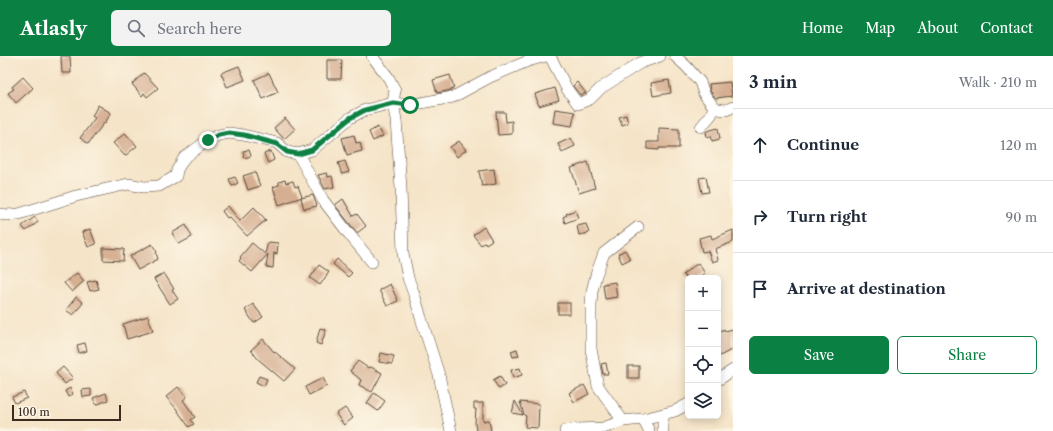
<!DOCTYPE html>
<meta charset="utf-8">
<style>
:root{--surface:#fff;--page:#f2f2f3;--text:#1f2937;--muted:#747a83;--line:#e0e1e3;--accent:#0b8043}
body{margin:0;font-family:"Libre Caslon Text",serif;background:var(--page);color:var(--text)}
.controls{position:absolute;right:12px;bottom:12px;display:grid;overflow:hidden;border-radius:6px;box-shadow:0 2px 10px #0003}
.controls button{width:36px;height:36px;display:grid;place-items:center;padding:0;border:0;border-bottom:1px solid var(--line);background:var(--surface);color:var(--text);font:20px sans-serif}
.scale{position:absolute;left:12px;bottom:10px;width:109px;box-sizing:border-box;padding-left:4px;border:2px solid #3b2a1e;border-top:0;font-size:11px;line-height:14px;white-space:nowrap;color:#3b2a1e;-webkit-text-stroke:3px #fcf5e5;paint-order:stroke}
.stop{position:absolute;width:12px;height:12px;margin:-9px;border:3px solid #0b8043;border-radius:50%;background:#fff}
.stop.end{background:#0b8043;border-color:#fff;box-shadow:0 1px 4px #0008}
.list{margin:0;padding:0;list-style:none}
h2{display:flex;justify-content:space-between;align-items:center;height:52px;margin:0;padding:0 16px;font-size:17px}
h2 small{font-size:13px;font-weight:400;color:var(--muted)}
.list li{display:grid;grid-template-columns:26px 1fr auto;gap:12px;align-items:center;box-sizing:border-box;height:72px;padding:0 16px;border-top:1px solid var(--line)}
.list b{display:block;font-size:15px;white-space:nowrap}
.list em{font-size:13px;font-style:normal;color:var(--muted)}
.actions{display:flex;gap:8px;padding:12px 16px}
.actions a{flex:1;padding:9px 0;border:1px solid var(--accent);border-radius:6px;text-align:center;font-size:14px;color:var(--accent)}
.actions .main{background:var(--accent);color:#fff}
.icon{flex:none;width:22px;height:22px;fill:none;stroke:currentColor;stroke-width:2;stroke-linecap:round;stroke-linejoin:round}
.map{position:relative;flex:none;width:733px;height:375px;overflow:hidden}
header{display:flex;align-items:center;gap:24px;box-sizing:border-box;height:56px;padding:0 20px;background:var(--accent);color:#fff}
header strong{font-size:19px}
nav{display:flex;gap:22px;margin-inline-start:auto;font-size:14px}
.search{width:280px;height:36px;background:var(--page);display:flex;align-items:center;gap:10px;box-sizing:border-box;padding:0 14px;border-radius:6px;color:var(--muted);font-size:15px}
main{display:flex}
aside{flex:1;background:var(--surface)}
.map>svg:first-child{display:block}
.building{fill:#d6ae91}
.lines{fill:none;stroke-linecap:round;stroke-linejoin:round}
.minor-casing{stroke:#574638;stroke-width:12}
.minor{stroke:#fff;stroke-width:11}
.route{stroke:#0b8043;stroke-width:5}
</style>
<header>
<strong>Atlasly</strong>
<div class="search"><svg class="icon" aria-label="search" viewBox="0 0 24 24"><circle cx="10" cy="10" r="6"/><path d="M15 15l6 6"/></svg>Search here</div>
<nav><a>Home</a><a>Map</a><a>About</a><a>Contact</a></nav>
</header>
<main>
<div class="map">
<svg width="733" height="375" viewBox="0 0 733 375">
<rect width="100%" height="100%" fill="#fcf5e5"/>
<filter id="ink" filterUnits="userSpaceOnUse"><feTurbulence type="fractalNoise" baseFrequency=".025" numOctaves="2"/><feDisplacementMap in="SourceGraphic" scale="8" xChannelSelector="R" yChannelSelector="G"/><feConvolveMatrix kernelMatrix="1 2 1 2 8 2 1 2 1" color-interpolation-filters="sRGB"/></filter>
<filter id="wash" filterUnits="userSpaceOnUse"><feTurbulence type="fractalNoise" baseFrequency=".012" numOctaves="4" result="noise"/><feDisplacementMap in="SourceGraphic" scale="16" xChannelSelector="R" yChannelSelector="G"/><feGaussianBlur stdDeviation="0.9" result="paint"/><feColorMatrix in="noise" values="0 0 0 0 0 0 0 0 0 0 0 0 0 0 0 0 0 1.4 0 .05"/><feComposite in="paint" operator="in"/></filter>
<g filter="url(#wash)">
<rect width="100%" height="100%" fill="#f5e4c8"/>
<g id="blocks">
<g class="building">
<path d="M61,0H70L71,17H62Z"/>
<path d="M327,4H342L341,23H327Z"/>
<path d="M239,10L245,24L227,31L221,17Z"/>
<path d="M144,17L158,32L147,41L144,37L142,40L132,28Z"/>
<path d="M269,17L278,36L263,43L254,24Z"/>
<path d="M450,19L454,32L451,34L437,37L433,24Z"/>
<path d="M23,21L33,32L16,47L8,37L14,33L12,31Z"/>
<path d="M669,24L671,37L653,40L651,27Z"/>
<path d="M577,26L586,37L580,39L573,30Z"/>
<path d="M730,26L732,40L716,42L710,35L709,28Z"/>
<path d="M555,32L559,44L539,50L535,38Z"/>
<path d="M98,49L111,57L105,67H104L88,88L80,82L95,62L92,60Z"/>
<path d="M555,53L575,56L572,70L553,67Z"/>
<path d="M496,56H505L506,66L512,65V78L498,79Z"/>
<path d="M626,59L628,67L622,69L619,61Z"/>
<path d="M285,62L295,73L284,83L274,72Z"/>
<path d="M378,71L383,80L373,85L369,76Z"/>
<path d="M659,72L679,73V92H659V94L647,93V86H659Z"/>
<path d="M718,72L720,83L712,85L711,80L707,81L706,76L707,75Z"/>
<path d="M125,77L137,90L125,100L113,87Z"/>
<path d="M354,79L356,87L360,86L362,95L347,99L342,82Z"/>
<path d="M571,82L575,90L562,96L558,88Z"/>
<path d="M459,85L466,94L457,101L450,91Z"/>
<path d="M249,94L251,100L244,102L243,95Z"/>
<path d="M271,95L274,104L268,107L264,98Z"/>
<path d="M345,105L349,116L342,118L338,107Z"/>
<path d="M588,106L595,132L579,137L571,112Z"/>
<path d="M494,113L496,128L482,130L479,115Z"/>
<path d="M255,116L260,130L248,134L243,120Z"/>
<path d="M327,117L328,121L332,120L334,131L325,133L318,119Z"/>
<path d="M235,121L238,127L232,130L229,123Z"/>
<path d="M706,121L709,136L702,137L699,122Z"/>
<path d="M285,124L286,127L293,125L295,131L298,130L302,141L279,149L273,131L279,129V126Z"/>
<path d="M313,139L317,150L304,153L301,142Z"/>
<path d="M343,143L353,160L357,158L366,170L357,177L335,149Z"/>
<path d="M228,150L240,165L254,151L266,164L247,180L229,161L227,162L222,155Z"/>
<path d="M575,154L578,162L565,167L563,161L567,159L566,158Z"/>
<path d="M35,161L38,166L26,175L22,170Z"/>
<path d="M586,168L589,177L579,179L577,170Z"/>
<path d="M186,169L192,181L179,188L172,177Z"/>
<path d="M484,171L492,184L486,188L485,186L481,189L473,179Z"/>
<path d="M90,173L96,188L88,191L82,176Z"/>
<path d="M733,174V186L715,193L718,204L712,206L708,195L702,196L699,182L711,179L712,183Z"/>
<path d="M268,186L278,187L277,198L274,197L273,212L266,211L268,198L252,216L239,205L241,202L240,201L252,187L265,198Z"/>
<path d="M152,188L157,196L156,197L158,203L138,214L130,200Z"/>
<path d="M103,192L124,193L123,205L103,204Z"/>
<path d="M625,194L630,203L622,207L618,198Z"/>
<path d="M337,203L352,217L348,221L333,208Z"/>
<path d="M698,207L705,217L698,222H686L683,218Z"/>
<path d="M319,209L329,216L320,229L310,222Z"/>
<path d="M77,217L84,225L72,236L64,227Z"/>
<path d="M164,217L174,233L172,234L178,243L170,248L154,223Z"/>
<path d="M96,224L99,233L90,235L87,226Z"/>
<path d="M615,226L617,241L605,243L603,228Z"/>
<path d="M390,228L398,245L387,250L379,234Z"/>
<path d="M76,241L83,247L73,259L66,254Z"/>
<rect x="558" y="247" width="12" height="11"/>
<path d="M253,248L263,261L254,267L245,254Z"/>
<path d="M148,260L153,275L127,283L123,268Z"/>
<path d="M320,272L326,274L321,289L316,287Z"/>
<path d="M724,273L725,275L733,273V293L718,301V277Z"/>
<path d="M263,283L274,296V295L295,313L284,325L258,303L251,294Z"/>
<path d="M85,287L87,295L79,297L77,289Z"/>
<path d="M517,293L519,300L513,301L511,295Z"/>
<path d="M381,297L394,300L392,308L379,306Z"/>
<path d="M358,305L368,312L369,311H371L382,317L372,336L359,329L361,324L350,315Z"/>
<path d="M606,307L608,318H603L601,308Z"/>
<rect x="628" y="310" width="11" height="12"/>
<path d="M63,311L73,322L65,328L56,317Z"/>
<path d="M520,312L522,319L513,322L511,314Z"/>
<path d="M259,320L267,323L264,330L256,326Z"/>
<path d="M500,320L505,329L499,333L493,324Z"/>
<path d="M323,322L327,330L309,339L305,331Z"/>
<path d="M584,329L589,338L574,346L569,337Z"/>
<path d="M178,331L187,341L183,344L195,361L191,364L194,368L189,371L175,351L166,341Z"/>
<path d="M70,332L73,338L68,341L65,335Z"/>
<path d="M91,333V340L83,341L82,334Z"/>
<path d="M24,336L27,342L15,347L12,341Z"/>
<path d="M106,337L108,344L96,349L93,342Z"/>
<path d="M374,337L385,345L378,355L367,347Z"/>
<path d="M515,345L523,359L512,357Z"/>
<path d="M520,346L539,348L538,372L525,371L526,360L524,359Z"/>
<path d="M474,347H483V365L489,364L491,375H476L475,367L476,353H474Z"/>
<path d="M345,352L353,362L344,369L336,358Z"/>
</g>
</g>
</g>
<g filter="url(#ink)">
<use href="#blocks" fill-opacity="0" stroke="#574638" stroke-width="1"/>
<g class="lines">
<defs>
<g id="minor">
<path d="M372,0L388,21L395,34L393,47L396,64L401,132L403,197L408,222L415,241L421,262L439,319L451,375"/>
<path d="M550,0L567,33L578,48L590,43L601,32L640,7L660,0"/>
<path d="M675,0L686,10L700,26L704,38L714,51L718,53L726,54L733,51"/>
<path d="M701,71L711,59L714,51"/>
<path d="M298,98L323,144L349,178L372,206"/>
<path d="M0,158L7,159L19,158L76,140L128,128L144,131L159,130L176,120L177,114L184,102L208,84L219,79L229,77L243,79L277,87L287,96L298,98L312,94L350,62L365,54L393,47L410,49L453,41L490,21L528,5L546,0"/>
<path d="M718,324L733,314"/>
<path d="M643,363L649,375"/>
<path d="M623,365L598,330L591,293V249L592,235L596,219L604,197L638,171"/>
<path d="M565,375L577,373L603,372L623,365L643,363L675,355L688,348"/>
<path d="M663,375V358"/>
</g>
</defs>
<use href="#minor" class="minor-casing"/>
<use href="#minor" class="minor"/>
</g>
</g>
<g class="lines" filter="url(#ink)">
<path class="route" d="M208,84L219,79L229,77L244,79L277,88L287,96L298,98L312,94L350,62L365,54L393,47L410,49"/>
</g>
</svg>
<div class="controls">
<button>+</button>
<button>−</button>
<button><svg class="icon" aria-label="locate" viewBox="0 0 24 24"><circle cx="12" cy="12" r="6"/><path d="M12 2v4M12 18v4M2 12h4M18 12h4"/></svg></button>
<button><svg class="icon" aria-label="layers" viewBox="0 0 24 24"><path d="M12 4l9 5-9 5-9-5zM3 14l9 5 9-5"/></svg></button>
</div>
<div class="scale">100 m</div>
<div class="stop" style="left:410px;top:49px"></div>
<div class="stop end" style="left:208px;top:84px"></div>
</div>
<aside>
<h2>3 min<small>Walk · 210 m</small></h2>
<ul class="list">
<li><svg class="icon" aria-label="ahead" viewBox="0 0 24 24"><path d="M12 20V5M6 11l6-6 6 6"/></svg><div><b>Continue</b></div><em>120 m</em></li>
<li><svg class="icon" aria-label="right" viewBox="0 0 24 24"><path d="M7 20v-9h11M14 6l5 5-5 5"/></svg><div><b>Turn right</b></div><em>90 m</em></li>
<li><svg class="icon" aria-label="arrive" viewBox="0 0 24 24"><path d="M6 21V4h12l-3 4 3 4H6"/></svg><div><b>Arrive at destination</b></div></li>
</ul>
<div class="actions"><a class="main">Save</a><a>Share</a></div>
</aside>
</main>
